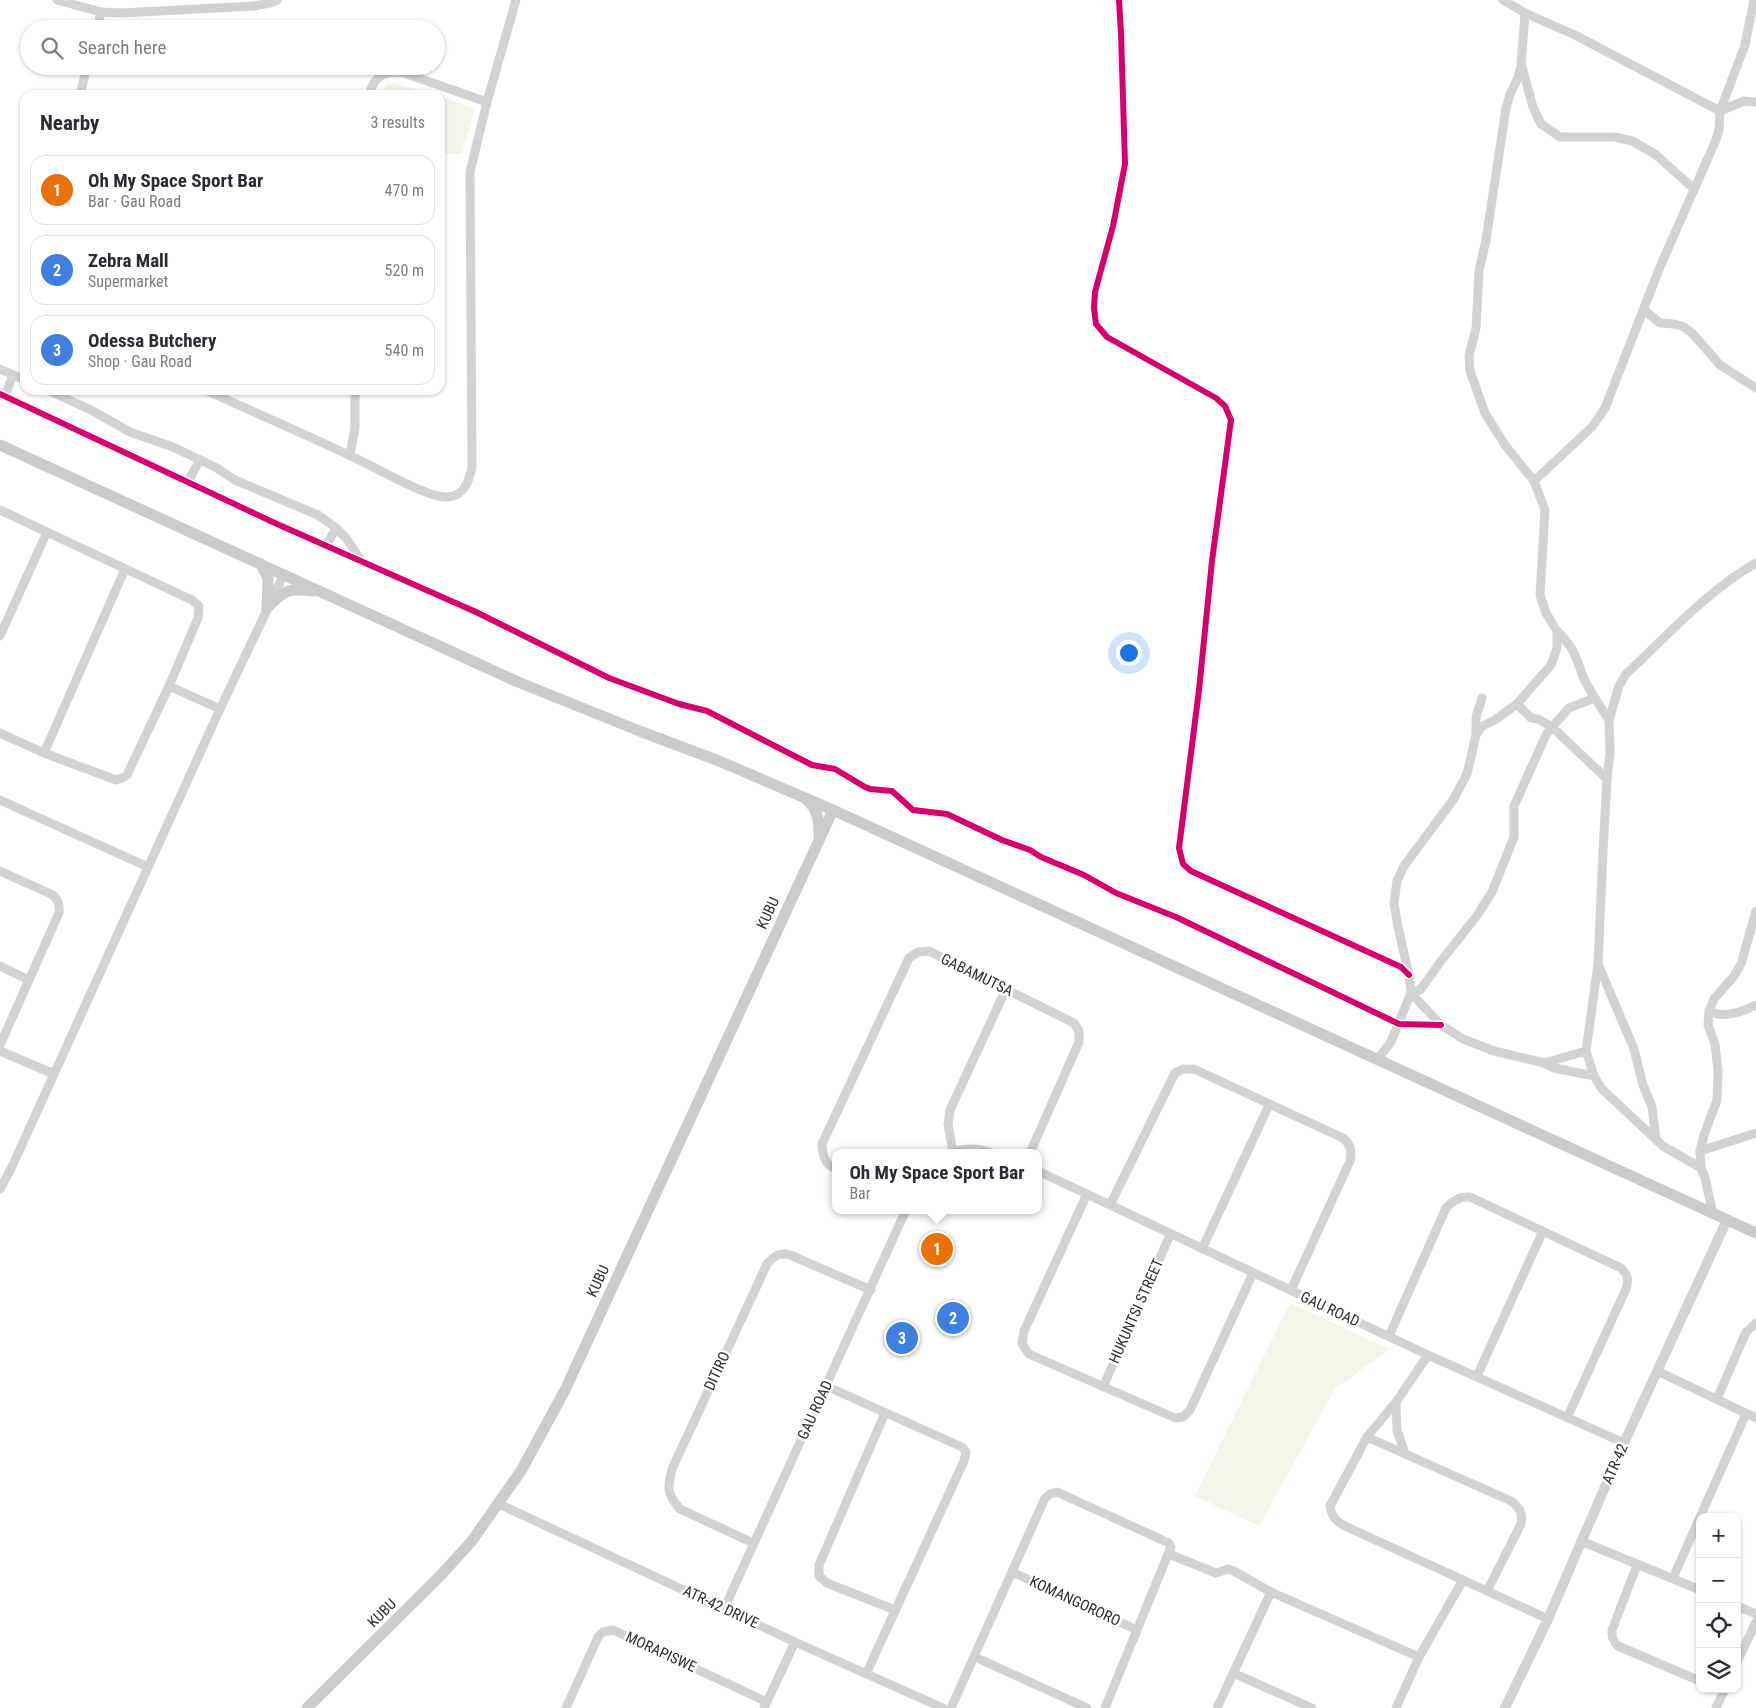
<!DOCTYPE html>
<meta charset="utf-8">
<style>
:root{--surface:#fff;--page:#f2f2f3;--text:#2b2b33;--muted:#7c7c81;--line:#e1e1e2;--accent:#767676}
body{margin:0;font-family:"Roboto Condensed",sans-serif;background:var(--page);color:var(--text)}
.controls{position:absolute;right:15px;bottom:15px;display:grid;overflow:hidden;border-radius:10px;box-shadow:0 1px 4px #0004}
.controls button{width:45px;height:45px;display:grid;place-items:center;padding:0;border:0;border-bottom:1px solid var(--line);background:var(--surface);color:var(--text);font:25px sans-serif}
.you{position:absolute;left:1128px;top:652px;width:18px;height:18px;margin:-12px;border:4px solid #fff;border-radius:50%;background:#1a73e8;box-shadow:0 0 0 8px #1a73e833}
.badge{display:grid;place-items:center;width:32px;height:32px;border-radius:50%;background:var(--accent);color:#fff;font-size:16px;font-weight:700}
.pin{position:absolute;translate:-50% -50%;border:2px solid #fff;box-shadow:0 1px 5px #0006}
.popup{position:absolute;left:832px;top:1149px;width:210px;height:65px;box-sizing:border-box;display:grid;place-content:center;border-radius:10px;background:var(--surface);filter:drop-shadow(0 1px 4px #0005);font-size:16px;white-space:nowrap;color:var(--muted)}
.popup b{font-size:19px;color:var(--text)}
.popup::after{content:'';position:absolute;left:50%;top:100%;margin-left:-10px;border:10px solid transparent;border-top-color:var(--surface)}
.list{margin:0;padding:0;list-style:none}
h2{display:flex;justify-content:space-between;align-items:center;height:65px;margin:0;padding:0 20px;font-size:21px}
h2 small{font-size:16px;font-weight:400;color:var(--muted)}
.list li{display:grid;grid-template-columns:32px 1fr auto;gap:15px;align-items:center;box-sizing:border-box;height:70px;margin:0 10px 10px;padding:0 10px;border:1px solid var(--line);border-radius:15px}
.list b{display:block;font-size:19px;white-space:nowrap}
.list p{margin:0;font-size:16px;white-space:nowrap;color:var(--muted)}
.list em{font-size:16px;font-style:normal;color:var(--muted)}
.icon{flex:none;width:28px;height:28px;fill:none;stroke:currentColor;stroke-width:2;stroke-linecap:round;stroke-linejoin:round}
.map{position:relative;flex:none;width:1756px;height:1708px;overflow:hidden}
.search{position:absolute;background:var(--surface);box-shadow:0 1px 4px #0004;left:20px;top:20px;width:425px;height:55px;display:flex;align-items:center;gap:12px;box-sizing:border-box;padding:0 18px;border-radius:28px;color:var(--muted);font-size:19px}
.panel{position:absolute;background:var(--surface);box-shadow:0 1px 4px #0004;left:20px;top:90px;width:425px;height:305px;border-radius:15px}
.map>svg:first-child{display:block}
.green{fill:#f1f5ea}
.lines{fill:none;stroke-linecap:round;stroke-linejoin:round}
.minor{stroke:#d2d2d2;stroke-width:9}
.tertiary{stroke:#d2d2d2;stroke-width:10}
.secondary{stroke:#cbcbcb;stroke-width:11}
.cycleway-casing{stroke:#fff;stroke-width:9}
.cycleway{stroke:#d6006c;stroke-width:6}
.labels{text-anchor:middle;stroke-width:5;stroke-linejoin:round;paint-order:stroke}
.street-label{font-size:15px;fill:#2d2d2d;stroke:#fff}
</style>
<div class="map">
<svg width="1756" height="1708" viewBox="0 0 1756 1708">
<rect width="100%" height="100%" fill="#fff"/>
<g class="green">
<path d="M394,83L434,95H383L386,85Z"/>
<path d="M440,97L475,108L462,154H440Z"/>
<path d="M1290,1303L1389,1349L1335,1389L1259,1526L1195,1496Z"/>
</g>
<g class="lines">
<g class="minor">
<path d="M57,0L101,12L122,13L254,6L270,3L277,0"/>
<path d="M1119,0L1121,33L1125,164L1113,226L1095,292L1094,308L1096,324L1107,337L1216,398L1225,406L1231,420L1212,561L1199,690L1179,848L1183,864L1191,871L1217,883L1401,967L1409,975"/>
<path d="M1503,0L1525,13L1575,35L1720,111L1744,101L1756,102"/>
<path d="M97,29L101,12"/>
<path d="M1522,67L1533,107L1541,124L1560,137H1615L1632,141L1655,154L1694,189"/>
<path d="M80,95L87,66"/>
<path d="M369,95C374,75 385,71 404,73L487,102"/>
<path d="M1644,310L1660,323L1674,324L1684,327L1693,334L1720,365L1756,388"/>
<path d="M0,369L25,380"/>
<path d="M47,390L91,410L130,432L173,447L215,467L235,480L318,515L336,528L346,538L362,562"/>
<path d="M205,390C254,412 302,433 351,456C371,465 429,499 448,497C464,496 469,481 472,467L470,172L487,102L516,0"/>
<path d="M0,394L277,524L476,612L609,678L679,704L707,711L812,765L835,769L865,787L870,789L892,791L913,810L947,814L1002,840L1030,850L1041,857L1084,875L1116,893L1176,917L1399,1024L1441,1025"/>
<path d="M5,396L13,375"/>
<path d="M350,455L355,427V390"/>
<path d="M1534,481L1592,427L1605,408L1660,267L1715,142L1719,130L1720,111L1745,45L1754,0"/>
<path d="M187,483L200,460"/>
<path d="M0,510L192,600L199,606L198,618L169,686L127,775L122,778L116,780L44,753L0,733"/>
<path d="M326,546L336,528"/>
<path d="M1557,631C1576,650 1575,656 1584,679C1591,693 1600,706 1609,720"/>
<path d="M0,636L47,532"/>
<path d="M169,686L220,709"/>
<path d="M1595,698L1569,708L1552,727L1607,779"/>
<path d="M1517,704L1531,718L1538,719L1552,727L1546,735L1514,806V837L1492,892L1476,917L1441,961L1426,982L1420,990L1411,993L1441,1025L1463,1039L1494,1051L1544,1063L1554,1068L1594,1076"/>
<path d="M1476,735V717L1482,698"/>
<path d="M44,753L125,569"/>
<path d="M0,800L148,867"/>
<path d="M0,871L53,895C58,900 60,905 59,913L0,1045"/>
<path d="M1598,964L1634,1049L1643,1085L1652,1107L1656,1140"/>
<path d="M0,966L29,980"/>
<path d="M1709,1011C1723,1019 1742,1012 1756,1005"/>
<path d="M0,1051L54,1074"/>
<path d="M1377,1060L1391,1042L1411,993L1409,975L1398,927L1394,903L1397,881L1404,866L1453,800L1467,774L1476,735L1482,726L1495,720L1517,704L1551,665L1557,648V631L1546,613L1540,595L1545,510L1534,481L1505,445L1485,413L1470,371L1469,356L1476,328L1479,271L1486,240L1506,108L1511,92L1518,78L1521,65L1525,13"/>
<path d="M1544,1063L1586,1051"/>
<path d="M1700,1151L1756,1133"/>
<path d="M953,1152L948,1124L950,1110L1006,989"/>
<path d="M951,1153C965,1147 978,1148 991,1153"/>
<path d="M1701,1168L1700,1151L1704,1135L1717,1100L1718,1071L1715,1044L1708,1025L1709,1011L1714,999L1734,976L1741,964L1756,911"/>
<path d="M836,1169C824,1164 823,1156 822,1144L909,958L918,952L929,951L1074,1023L1079,1031V1042L1030,1153"/>
<path d="M1038,1171L1428,1355L1624,1443"/>
<path d="M0,1189L10,1171L220,709L284,574"/>
<path d="M1087,1194L1024,1331L1022,1344L1029,1354L1175,1418L1183,1417L1190,1410L1253,1273"/>
<path d="M1110,1205L1175,1073L1183,1069H1194L1343,1138C1351,1145 1352,1151 1350,1161L1291,1290"/>
<path d="M1713,1214L1705,1178L1701,1168L1663,1146L1602,1089L1594,1076L1586,1051L1598,964L1603,851L1607,779L1610,752L1609,720L1619,686L1626,674C1667,636 1707,591 1756,563"/>
<path d="M1202,1249L1269,1105"/>
<path d="M1389,1336L1446,1208C1453,1200 1460,1196 1470,1197L1621,1268C1628,1275 1629,1280 1626,1289L1567,1418"/>
<path d="M1428,1355L1396,1402L1367,1437L1330,1506C1332,1518 1337,1522 1347,1527L1487,1591"/>
<path d="M1657,1371L1756,1418"/>
<path d="M1477,1376L1543,1231"/>
<path d="M826,1386L962,1447L966,1452L964,1461L866,1674"/>
<path d="M1103,1387L1170,1235"/>
<path d="M1717,1399L1746,1332L1756,1323"/>
<path d="M1396,1402L1397,1430L1405,1454"/>
<path d="M885,1413L819,1565V1576L827,1583L895,1610"/>
<path d="M1367,1437L1511,1501C1520,1508 1523,1513 1521,1524L1487,1591L1548,1619"/>
<path d="M499,1504L795,1642L943,1708"/>
<path d="M1700,1517L1746,1414"/>
<path d="M1581,1541L1700,1590"/>
<path d="M753,1543L680,1509C667,1494 667,1488 672,1469L767,1264C774,1256 780,1252 790,1255L871,1290"/>
<path d="M1169,1554L1216,1573L1228,1569L1232,1570L1271,1592"/>
<path d="M1637,1565L1612,1630C1611,1637 1613,1641 1618,1646L1700,1681"/>
<path d="M1012,1572L1137,1630"/>
<path d="M1673,1578L1700,1517"/>
<path d="M1737,1606L1756,1614"/>
<path d="M724,1609L906,1210"/>
<path d="M975,1657L1087,1708"/>
<path d="M1737,1662L1756,1622"/>
<path d="M1233,1673L1312,1708"/>
<path d="M566,1708L598,1637L603,1632L613,1630L767,1702"/>
<path d="M764,1708L795,1642"/>
<path d="M951,1708L1045,1498L1050,1494L1057,1492L1169,1543L1171,1547L1105,1708"/>
<path d="M1217,1708L1271,1592L1419,1657"/>
<path d="M1396,1708L1419,1657L1463,1580"/>
<path d="M1716,1708L1725,1689"/>
</g>
<path class="tertiary" d="M1505,1708L1548,1619L1624,1443L1727,1220"/>
<g class="secondary">
<path d="M0,445L518,682L642,732L719,761L833,810L1756,1233"/>
<path d="M260,563L268,578L267,608"/>
<path d="M267,608C285,589 289,588 315,591"/>
<path d="M807,800C818,810 819,821 819,835"/>
<path d="M307,1708L440,1576L471,1542L521,1471L565,1390L833,810"/>
</g>
<defs>
<g id="cycleway">
<path d="M1119,0L1121,33L1125,164L1113,226L1095,292L1094,308L1096,324L1107,337L1216,398L1225,406L1231,420L1212,561L1199,690L1179,848L1183,864L1191,871L1217,883L1401,967L1409,975"/>
<path d="M0,394L277,524L476,612L609,678L679,704L707,711L812,765L835,769L865,787L870,789L892,791L913,810L947,814L1002,840L1030,850L1041,857L1084,875L1116,893L1176,917L1399,1024L1441,1025"/>
</g>
</defs>
<use href="#cycleway" class="cycleway-casing"/>
<use href="#cycleway" class="cycleway"/>
</g>
<g class="labels">
<g class="street-label">
<text transform="translate(768 913) rotate(-65)" y="5">KUBU</text>
<text transform="translate(977 975) rotate(26)" y="5">GABAMUTSA</text>
<text transform="translate(598 1281) rotate(-65)" y="5">KUBU</text>
<text transform="translate(1330 1309) rotate(25)" y="5">GAU ROAD</text>
<text transform="translate(1136 1311) rotate(-66)" y="5">HUKUNTSI STREET</text>
<text transform="translate(717 1371) rotate(-65)" y="5">DITIRO</text>
<text transform="translate(815 1410) rotate(-65)" y="5">GAU ROAD</text>
<text transform="translate(1615 1464) rotate(-66)" y="5">ATR-42</text>
<text transform="translate(1075 1601) rotate(25)" y="5">KOMANGORORO</text>
<text transform="translate(721 1607) rotate(25)" y="5">ATR-42 DRIVE</text>
<text transform="translate(382 1613) rotate(-45)" y="5">KUBU</text>
<text transform="translate(661 1652) rotate(25)" y="5">MORAPISWE</text>
</g>
</g>
</svg>
<div class="controls">
<button>+</button>
<button>−</button>
<button><svg class="icon" aria-label="locate" viewBox="0 0 24 24"><circle cx="12" cy="12" r="6"/><path d="M12 2v4M12 18v4M2 12h4M18 12h4"/></svg></button>
<button><svg class="icon" aria-label="layers" viewBox="0 0 24 24"><path d="M12 4l9 5-9 5-9-5zM3 14l9 5 9-5"/></svg></button>
</div>
<div class="you"></div>
<div class="pin badge" style="left:937px;top:1249px;background:#e8710a">1</div>
<div class="popup"><b>Oh My Space Sport Bar</b>Bar</div>
<div class="pin badge" style="left:953px;top:1318px;background:#3f7fe0">2</div>
<div class="pin badge" style="left:902px;top:1338px;background:#3f7fe0">3</div>
<div class="search"><svg class="icon" aria-label="search" viewBox="0 0 24 24"><circle cx="10" cy="10" r="6"/><path d="M15 15l6 6"/></svg>Search here</div>
<section class="panel">
<h2>Nearby<small>3 results</small></h2>
<ul class="list">
<li><span class="badge" style="background:#e8710a">1</span><div><b>Oh My Space Sport Bar</b><p>Bar · Gau Road</p></div><em>470 m</em></li>
<li><span class="badge" style="background:#3f7fe0">2</span><div><b>Zebra Mall</b><p>Supermarket</p></div><em>520 m</em></li>
<li><span class="badge" style="background:#3f7fe0">3</span><div><b>Odessa Butchery</b><p>Shop · Gau Road</p></div><em>540 m</em></li>
</ul>
</section>
</div>
